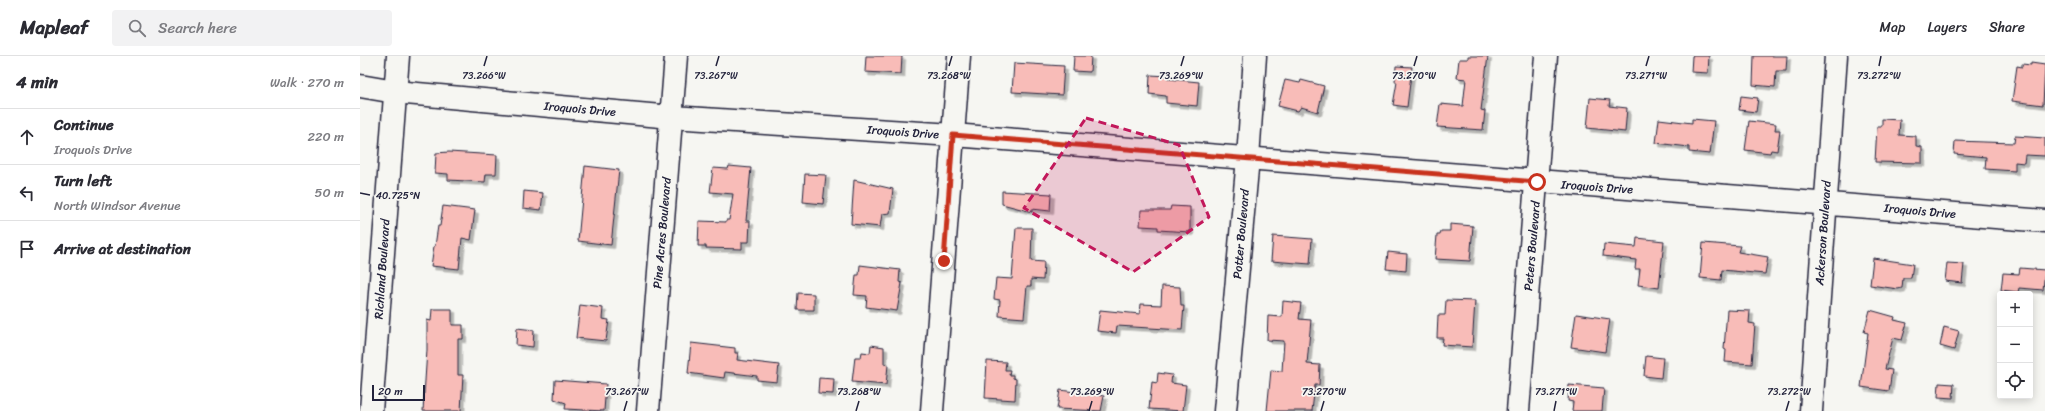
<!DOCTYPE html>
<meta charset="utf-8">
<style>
:root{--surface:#fff;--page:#f2f2f3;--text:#2b2b33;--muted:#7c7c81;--line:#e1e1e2}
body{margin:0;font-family:Sriracha,sans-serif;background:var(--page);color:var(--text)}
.controls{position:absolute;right:12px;bottom:12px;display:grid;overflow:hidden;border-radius:4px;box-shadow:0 2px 10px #0003}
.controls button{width:36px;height:36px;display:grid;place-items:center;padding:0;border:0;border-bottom:1px solid var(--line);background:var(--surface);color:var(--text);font:20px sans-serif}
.scale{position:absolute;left:12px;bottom:10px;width:53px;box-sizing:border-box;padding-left:4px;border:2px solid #22223b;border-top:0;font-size:11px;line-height:14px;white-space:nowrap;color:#22223b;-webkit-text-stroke:3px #f6f6f2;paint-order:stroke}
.stop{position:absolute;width:12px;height:12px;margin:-9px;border:3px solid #c8321e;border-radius:50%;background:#fff}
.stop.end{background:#c8321e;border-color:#fff;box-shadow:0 1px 4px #0008}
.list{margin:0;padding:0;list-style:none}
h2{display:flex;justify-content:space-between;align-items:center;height:52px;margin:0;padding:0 16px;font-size:17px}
h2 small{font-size:13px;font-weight:400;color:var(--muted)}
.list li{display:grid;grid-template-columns:26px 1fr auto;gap:12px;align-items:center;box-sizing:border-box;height:56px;padding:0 16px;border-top:1px solid var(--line)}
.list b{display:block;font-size:15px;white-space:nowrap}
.list p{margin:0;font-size:13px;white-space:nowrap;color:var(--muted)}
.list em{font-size:13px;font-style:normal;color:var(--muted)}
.icon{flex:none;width:22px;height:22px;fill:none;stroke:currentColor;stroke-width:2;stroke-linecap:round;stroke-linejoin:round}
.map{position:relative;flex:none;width:1685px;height:355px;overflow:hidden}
header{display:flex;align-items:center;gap:24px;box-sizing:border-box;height:56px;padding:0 20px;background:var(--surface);border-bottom:1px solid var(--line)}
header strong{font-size:19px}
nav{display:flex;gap:22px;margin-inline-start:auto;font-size:14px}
.search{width:280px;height:36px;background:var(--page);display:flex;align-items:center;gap:10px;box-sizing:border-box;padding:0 14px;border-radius:4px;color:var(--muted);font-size:15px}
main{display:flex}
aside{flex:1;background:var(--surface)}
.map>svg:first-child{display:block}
.building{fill:#f8bcb8;stroke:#22223b;filter:url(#shadow)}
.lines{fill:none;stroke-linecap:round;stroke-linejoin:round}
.minor-casing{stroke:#22223b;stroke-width:25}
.minor{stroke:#f6f6f2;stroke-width:22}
.route{stroke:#c8321e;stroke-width:5}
.marked{fill:#c2185b;fill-opacity:0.2;stroke:#c2185b;stroke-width:3;stroke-dasharray:8 5;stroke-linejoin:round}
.ticks{fill:none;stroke:#22223b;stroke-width:1.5}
.labels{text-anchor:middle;stroke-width:3.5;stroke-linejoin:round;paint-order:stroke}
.street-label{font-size:12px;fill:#22223b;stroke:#f6f6f2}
.ticks-label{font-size:10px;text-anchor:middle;fill:#22223b;stroke:#f6f6f2;stroke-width:3.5;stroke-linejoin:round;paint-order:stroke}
</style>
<header>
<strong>Mapleaf</strong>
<div class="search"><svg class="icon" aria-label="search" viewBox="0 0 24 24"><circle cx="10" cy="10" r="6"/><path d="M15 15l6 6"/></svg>Search here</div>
<nav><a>Map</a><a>Layers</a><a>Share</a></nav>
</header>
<main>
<aside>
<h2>4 min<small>Walk · 270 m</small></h2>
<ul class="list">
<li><svg class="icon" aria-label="ahead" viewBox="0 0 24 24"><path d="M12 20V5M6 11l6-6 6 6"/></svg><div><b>Continue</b><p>Iroquois Drive</p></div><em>220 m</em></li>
<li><svg class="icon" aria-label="left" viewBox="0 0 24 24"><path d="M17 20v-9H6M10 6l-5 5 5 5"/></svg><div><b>Turn left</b><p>North Windsor Avenue</p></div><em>50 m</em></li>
<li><svg class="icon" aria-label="arrive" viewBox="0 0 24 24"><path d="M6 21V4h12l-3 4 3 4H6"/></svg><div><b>Arrive at destination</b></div></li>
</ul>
</aside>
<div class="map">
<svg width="1685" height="355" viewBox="0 0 1685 355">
<defs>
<filter id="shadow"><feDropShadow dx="3.5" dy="3.5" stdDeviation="0" flood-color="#0004"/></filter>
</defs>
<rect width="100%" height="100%" fill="#f6f6f2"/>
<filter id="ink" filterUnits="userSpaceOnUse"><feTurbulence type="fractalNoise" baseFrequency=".025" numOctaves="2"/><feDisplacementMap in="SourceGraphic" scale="8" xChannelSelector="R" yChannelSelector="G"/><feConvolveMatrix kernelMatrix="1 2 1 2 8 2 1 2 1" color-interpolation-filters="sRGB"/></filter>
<g filter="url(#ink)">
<g class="building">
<path d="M506,0H542L541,18L505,16Z"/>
<path d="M714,0H731L730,16L713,15Z"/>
<path d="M1108,0H1128L1121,54L1125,55L1123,74L1077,71L1080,48L1103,50L1106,23L1097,22L1099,3H1108Z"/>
<path d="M1332,0H1349L1348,17L1331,16Z"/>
<path d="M1394,0H1427L1426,15H1416L1415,31L1393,29Z"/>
<path d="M654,7L704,10L702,39L652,36Z"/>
<path d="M1671,7L1685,9L1683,49L1652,45L1657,10L1662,11V8L1671,9Z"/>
<path d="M1036,10L1052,11L1047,51L1033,49L1037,26H1035Z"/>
<path d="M790,19L809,20L808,23L839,26L837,50L806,47V40L789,38Z"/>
<path d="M925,24L940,27L941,24L964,30L958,56L941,51L938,55L918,50Z"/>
<path d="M1381,40L1398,42L1396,56L1379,54Z"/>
<path d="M1230,42L1250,44L1249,50L1267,52L1265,76L1227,72Z"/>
<path d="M1299,63L1332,67V63L1354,65L1350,98L1329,96V91L1296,87Z"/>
<path d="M1522,63L1540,64L1539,79L1556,80V90L1562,91V107L1515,106L1517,70H1522Z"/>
<path d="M1389,65L1416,68L1415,74H1420L1417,95L1411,94L1410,97L1385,94Z"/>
<path d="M1655,80L1685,82V100L1665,99L1664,107L1655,106V115L1625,113L1626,101L1594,98L1595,85L1654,87Z"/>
<path d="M89,96L137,99L136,118H126L125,126L88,124V118L75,117L76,97Z"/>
<path d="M225,110L259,114L251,189L218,185Z"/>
<path d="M369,110L391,112L386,165H390L389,186H382V193L346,192V190H338L339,165L366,166V164H369L373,138L350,136L353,112L368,113Z"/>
<path d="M445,118L466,119L463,148L443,146Z"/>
<path d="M494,124L533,133L530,157L522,158L520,171L491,168Z"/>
<path d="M164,135L183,137L181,154L163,152Z"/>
<path d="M642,135L691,138L690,155L672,153V156L642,148Z"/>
<path d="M83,150L115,154L111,184L102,182L99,213L71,210L74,190H75L78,170H80Z"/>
<path d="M811,150L830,151V176L798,174V171L780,170L781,154H810Z"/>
<path d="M1090,168L1113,170L1110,205L1075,203L1077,179H1080L1081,175H1090Z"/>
<path d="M656,172H672L671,205L684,206L683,224L671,223V230H667L664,262L639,260L640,244L634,243L636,222L652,223Z"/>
<path d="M913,180L952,183L950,208L911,205Z"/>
<path d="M1277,182L1304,185L1299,232L1278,229L1280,213H1275L1276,204L1243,200L1244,188L1276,191Z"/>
<path d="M1343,187L1380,190L1378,196L1408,201L1405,218L1362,214L1361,224L1340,222Z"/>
<path d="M1028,196L1047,198L1046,215L1026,213Z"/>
<path d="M1513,202L1553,208L1551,222H1543L1542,232L1538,233L1510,229Z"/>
<path d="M1587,207L1604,208L1602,227L1585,225Z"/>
<path d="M500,209L540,214L539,226L542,227L537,255L506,251L507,240L494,239L496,219H499Z"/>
<path d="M1660,212L1685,214L1683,234L1659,232L1658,236L1641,234L1643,217L1659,218Z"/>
<path d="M802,230L820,231L821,250H824L822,274L757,270L756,277L737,275L740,254L780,258L781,248L801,249Z"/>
<path d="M438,237L454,238V254H437Z"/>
<path d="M1086,244L1115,245L1112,291L1082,289L1083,282H1077L1078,259H1085Z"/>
<path d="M923,245L941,247L939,263L951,264L947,308L960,309L959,329H955L952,355H907L911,314L922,315L924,285L907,284L908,260L922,261Z"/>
<path d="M220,249L243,252L242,263L249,264L246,285L216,282Z"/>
<path d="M72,253H92V269H103V283H98V319H103L101,355H63L67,294V264L71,265Z"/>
<path d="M1367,254L1390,255L1389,267L1395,268L1392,308L1365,306L1366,294L1364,293Z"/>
<path d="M1510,254L1535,261L1534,264L1547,267L1542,284L1533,282L1525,313L1532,314L1529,335L1501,331L1508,277L1504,276Z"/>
<path d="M1216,258L1250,263L1245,296L1211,291Z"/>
<path d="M1584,271L1599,275L1594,294L1580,290Z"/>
<path d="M157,272L174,274L173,291L156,289Z"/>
<path d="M331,287L375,292V297H378L377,304L419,309L417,326L397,324V320L365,316L364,322L328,317Z"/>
<path d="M511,289L524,291V308L528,309L526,329L492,326L495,301H501L502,296L510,297Z"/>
<path d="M1286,300L1303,302L1301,322L1284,320Z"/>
<path d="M627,305L646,306L645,314H650L649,319H653V322L656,323L655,344L625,342Z"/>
<path d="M798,317L812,319L811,327L826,329L823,355L789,353L792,326L797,327Z"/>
<path d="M459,322L474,323L473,338L458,337Z"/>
<path d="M195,324L246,328L244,355L205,353L206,347L194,343Z"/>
<path d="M1579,327L1594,328L1593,342L1578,341Z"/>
<path d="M1209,329L1244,332L1242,355H1212L1213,346L1208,345Z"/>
<path d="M700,334L744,340L741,355L697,353Z"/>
</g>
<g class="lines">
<defs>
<g id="minor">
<path d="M0,30L35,36L312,61L593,79L1685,165"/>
<path d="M11,355L38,0"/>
<path d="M288,355L316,0"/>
<path d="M572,355L599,0"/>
<path d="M865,355L888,102L895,0"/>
<path d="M1158,355L1186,0"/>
<path d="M1451,355L1476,0"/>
</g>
</defs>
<use href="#minor" class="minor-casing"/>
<use href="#minor" class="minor"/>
</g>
</g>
<g class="lines" filter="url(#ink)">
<path class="route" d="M584,205L593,79L1177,126"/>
</g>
<path class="marked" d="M726,62L819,89L849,161L773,216L664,152Z"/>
<path class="ticks" d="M124,10L127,0M356,10L359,0M589,10L592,0M821,10L824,0M1054,10L1057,0M1286,10L1289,0M1519,10L1521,0M0,137L10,139M264,355L267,345M496,355L499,345M729,355L732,345M961,355L964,345M1194,355L1196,345M1426,355L1429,345"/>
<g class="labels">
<g class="street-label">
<text transform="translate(220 53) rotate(5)" y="4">Iroquois Drive</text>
<text transform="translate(543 76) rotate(4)" y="4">Iroquois Drive</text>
<text transform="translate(1237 131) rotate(4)" y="4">Iroquois Drive</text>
<text transform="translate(1560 155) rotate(5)" y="4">Iroquois Drive</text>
<text transform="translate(302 177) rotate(-85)" y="4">Pine Acres Boulevard</text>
<text transform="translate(1463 177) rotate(-86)" y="4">Ackerson Boulevard</text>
<text transform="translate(881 178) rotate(-85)" y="4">Potter Boulevard</text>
<text transform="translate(1172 190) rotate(-85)" y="4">Peters Boulevard</text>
<text transform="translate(22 213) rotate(-86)" y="4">Richland Boulevard</text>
</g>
</g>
<g class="ticks-label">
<text x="124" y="23">73.266°W</text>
<text x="356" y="23">73.267°W</text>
<text x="589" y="23">73.268°W</text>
<text x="821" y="23">73.269°W</text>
<text x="1054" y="23">73.270°W</text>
<text x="1286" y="23">73.271°W</text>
<text x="1519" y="23">73.272°W</text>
<text x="38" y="143">40.725°N</text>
<text x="267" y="339">73.267°W</text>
<text x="499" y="339">73.268°W</text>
<text x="732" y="339">73.269°W</text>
<text x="964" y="339">73.270°W</text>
<text x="1196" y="339">73.271°W</text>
<text x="1429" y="339">73.272°W</text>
</g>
</svg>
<div class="controls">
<button>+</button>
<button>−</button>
<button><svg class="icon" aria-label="locate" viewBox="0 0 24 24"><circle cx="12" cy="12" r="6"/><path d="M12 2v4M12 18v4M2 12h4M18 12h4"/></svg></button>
</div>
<div class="scale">20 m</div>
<div class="stop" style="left:1177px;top:126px"></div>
<div class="stop end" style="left:584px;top:205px"></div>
</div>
</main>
